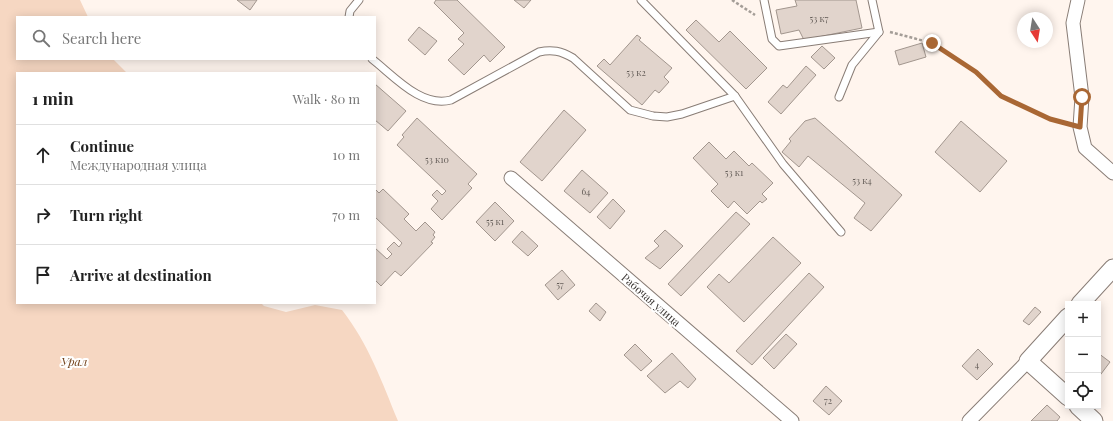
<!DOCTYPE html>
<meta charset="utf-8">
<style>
:root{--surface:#fff;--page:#f2f2f2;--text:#222;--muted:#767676;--line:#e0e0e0}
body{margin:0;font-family:"Playfair Display",serif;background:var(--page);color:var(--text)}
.controls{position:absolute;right:12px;bottom:12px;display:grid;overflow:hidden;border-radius:0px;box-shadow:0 2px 10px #0003}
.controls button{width:36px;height:36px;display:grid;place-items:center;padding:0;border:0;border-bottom:1px solid var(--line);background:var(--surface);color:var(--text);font:20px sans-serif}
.compass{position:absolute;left:1017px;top:12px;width:36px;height:36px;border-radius:50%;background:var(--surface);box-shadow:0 2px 10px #0003;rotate:168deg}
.stop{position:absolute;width:12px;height:12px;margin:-9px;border:3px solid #a96734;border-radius:50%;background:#fff}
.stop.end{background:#a96734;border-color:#fff;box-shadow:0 1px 4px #0008}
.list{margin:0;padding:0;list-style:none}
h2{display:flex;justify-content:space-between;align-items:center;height:52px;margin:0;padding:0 16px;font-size:17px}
h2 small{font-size:13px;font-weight:400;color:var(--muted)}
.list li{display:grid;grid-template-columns:26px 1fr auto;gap:12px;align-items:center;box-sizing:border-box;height:60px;padding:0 16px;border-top:1px solid var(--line)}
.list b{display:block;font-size:15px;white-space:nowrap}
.list p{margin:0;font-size:13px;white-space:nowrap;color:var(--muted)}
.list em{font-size:13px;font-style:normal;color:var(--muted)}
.icon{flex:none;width:22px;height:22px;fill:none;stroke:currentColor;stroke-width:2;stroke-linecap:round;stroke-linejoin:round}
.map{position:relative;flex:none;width:1113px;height:421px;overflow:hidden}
.search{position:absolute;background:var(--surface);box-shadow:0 2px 10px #0003;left:16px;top:16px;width:360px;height:44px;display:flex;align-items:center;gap:10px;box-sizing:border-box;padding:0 14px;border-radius:0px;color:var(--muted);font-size:15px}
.panel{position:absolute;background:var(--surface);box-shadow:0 2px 10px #0003;left:16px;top:72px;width:360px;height:232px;border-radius:0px}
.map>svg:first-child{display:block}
.water{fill:#f6d7c2}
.building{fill:#e1d4cc;stroke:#a2968e}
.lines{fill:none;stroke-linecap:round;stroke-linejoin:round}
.service-casing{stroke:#897d76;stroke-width:9}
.minor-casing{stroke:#897d76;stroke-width:15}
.tertiary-casing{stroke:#897d76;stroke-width:19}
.path{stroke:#a49d97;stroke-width:2.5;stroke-dasharray:3 2;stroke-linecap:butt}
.service{stroke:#fff;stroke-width:7}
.minor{stroke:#fff;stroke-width:13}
.tertiary{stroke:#fff;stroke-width:17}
.route{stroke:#a96734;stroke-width:5}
.labels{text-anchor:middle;stroke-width:4;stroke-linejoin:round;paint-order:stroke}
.number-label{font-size:9px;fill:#645d58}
.street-label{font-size:11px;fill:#3a3532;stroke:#fff}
.water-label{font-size:12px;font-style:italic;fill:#74441d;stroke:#fff}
</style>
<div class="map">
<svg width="1113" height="421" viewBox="0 0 1113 421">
<rect width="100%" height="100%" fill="#fff5ee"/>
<path class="water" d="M0,0H80L88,17H17V59H113L127,73H17V303H261L264,306L286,312L315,305L342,310C368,343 382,382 398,421H0Z"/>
<g class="building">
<path d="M237,0H257L250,10Z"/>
<path d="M436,0H457L505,47L490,62L484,55L464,75L448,60L464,44L458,39L464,33L434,3Z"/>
<path d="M514,0H531L524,8Z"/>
<path d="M795,0H856L862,28L804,40L799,30L781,34L776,10L797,6Z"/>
<path d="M696,20L719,42L730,31L767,68L746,89L686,30Z"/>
<path d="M419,27L437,41L425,55L408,40Z"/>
<path d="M637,35L641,38L639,40L672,68L664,77L669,82L659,93L655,90L642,105L597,66L604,59L610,65Z"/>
<path d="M922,43L926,57L899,65L895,51Z"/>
<path d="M822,46L835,58L824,69L811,57Z"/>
<path d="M806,66L816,75L781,114L768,102L783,85L787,88Z"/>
<path d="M375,84L406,111L388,131L375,120Z"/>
<path d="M564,110L586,130L542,181L520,162Z"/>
<path d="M417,118L477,174L468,184L472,188L442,220L431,209L438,201L432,195L437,190L442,195L446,191L397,145L404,137L402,135Z"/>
<path d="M815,118L902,195L871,231L854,218L865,203L808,156L799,167L782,152L791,141L789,139L805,121Z"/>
<path d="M961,121L1007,161L980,192L935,152Z"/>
<path d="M709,142L726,159L734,151L749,166L752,163L773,183L762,194L767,199L762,203L760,201L747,214L734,201L728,208L711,191L718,184L693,158Z"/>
<path d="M582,170L608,193L590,213L564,191Z"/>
<path d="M375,189L379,193L383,189L409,214L404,219L416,231L425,222L435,232L433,235L435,237L431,242L433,243L401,276L395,271L381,286L375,280V248L387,259L392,254L387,249L394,242L399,247L402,243L375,217Z"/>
<path d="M613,199L625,211L610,229L597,217Z"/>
<path d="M495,202L514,221L495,241L476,222Z"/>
<path d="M736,212L750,224L681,296L668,284Z"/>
<path d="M665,230L683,246L660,269L645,258L659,246L654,241Z"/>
<path d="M522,231L538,246L528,256L512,242Z"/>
<path d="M773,237L801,263L744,322L707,287L719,274L729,283Z"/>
<path d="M562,270L575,285L558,300L545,285Z"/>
<path d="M809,273L824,287L752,365L736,351Z"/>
<path d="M596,303L606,312L600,321L589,311Z"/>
<path d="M1035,307L1041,312L1029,325L1023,321Z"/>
<path d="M786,334L797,344L774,369L763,358Z"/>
<path d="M635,344L652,361L641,371L624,355Z"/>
<path d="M978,349L993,364L977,380L962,366Z"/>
<path d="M672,353L696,379L688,388L680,381L665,393L647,376Z"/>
<path d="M1098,353L1110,362L1098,378Z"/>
<path d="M826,386L842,401L829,415L813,401Z"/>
<path d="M1047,405L1060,417L1057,421H1031Z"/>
</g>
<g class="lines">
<defs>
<g id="service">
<path d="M641,0L735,96L783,164L841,232"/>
<path d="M764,0L772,39L779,46L879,32"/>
<path d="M349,17L350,11L359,0"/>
<path d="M372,59C394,76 421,108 451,100L539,52C552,49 561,51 573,58L630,110L653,116L667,117L682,114L735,96"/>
<path d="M839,97L852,65L879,32L872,0"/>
</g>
<g id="minor">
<path d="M1078,0L1073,23L1082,97L1080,127L1085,148L1113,173"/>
<path d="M511,178L792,421"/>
<path d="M969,421L1028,361"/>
</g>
<g id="tertiary">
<path d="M1080,304L1113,268"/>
<path d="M1068,317L1028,361L1068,397"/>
<path d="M1078,406L1094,421"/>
</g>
</defs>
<use href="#service" class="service-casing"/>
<use href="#minor" class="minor-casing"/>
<use href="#tertiary" class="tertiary-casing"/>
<g class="path">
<path d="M732,0L755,15"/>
<path d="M890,32L932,43L976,72L1001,96L1050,119L1066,123"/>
</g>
<use href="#service" class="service"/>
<use href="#minor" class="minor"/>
<use href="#tertiary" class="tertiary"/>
</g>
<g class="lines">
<path class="route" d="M932,43L976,72L1001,96L1050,119L1080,127L1082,97"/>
</g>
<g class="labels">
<g class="number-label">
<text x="819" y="22">53 к7</text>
<text x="636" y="76">53 к2</text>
<text x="437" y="163">53 к10</text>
<text x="734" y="176">53 к1</text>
<text x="862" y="184">53 к4</text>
<text x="586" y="195">64</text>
<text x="495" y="225">55 к1</text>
<text x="560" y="288">57</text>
<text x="977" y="368">4</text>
<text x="828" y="404">72</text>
</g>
<g class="street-label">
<text transform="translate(651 300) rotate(41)" y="4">Рабочая улица</text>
</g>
<g class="water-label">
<text x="74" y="366">Урал</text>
</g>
</g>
</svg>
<div class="controls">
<button>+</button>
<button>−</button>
<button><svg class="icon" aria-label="locate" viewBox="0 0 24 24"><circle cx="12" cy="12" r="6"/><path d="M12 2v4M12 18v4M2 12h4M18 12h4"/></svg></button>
</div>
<svg class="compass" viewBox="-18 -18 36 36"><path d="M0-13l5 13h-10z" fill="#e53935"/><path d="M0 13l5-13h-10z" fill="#767676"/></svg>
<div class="stop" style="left:1082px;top:97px"></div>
<div class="stop end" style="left:932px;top:43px"></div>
<div class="search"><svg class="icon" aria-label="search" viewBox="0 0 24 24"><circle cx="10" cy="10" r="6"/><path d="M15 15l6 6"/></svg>Search here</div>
<section class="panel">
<h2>1 min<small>Walk · 80 m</small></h2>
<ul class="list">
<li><svg class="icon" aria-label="ahead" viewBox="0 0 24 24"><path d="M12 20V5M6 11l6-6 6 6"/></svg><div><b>Continue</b><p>Международная улица</p></div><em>10 m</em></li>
<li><svg class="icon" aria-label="right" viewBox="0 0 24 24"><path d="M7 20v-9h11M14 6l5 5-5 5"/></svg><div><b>Turn right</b></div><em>70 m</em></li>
<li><svg class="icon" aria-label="arrive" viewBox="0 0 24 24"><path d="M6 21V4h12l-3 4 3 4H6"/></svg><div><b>Arrive at destination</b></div></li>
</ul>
</section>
</div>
